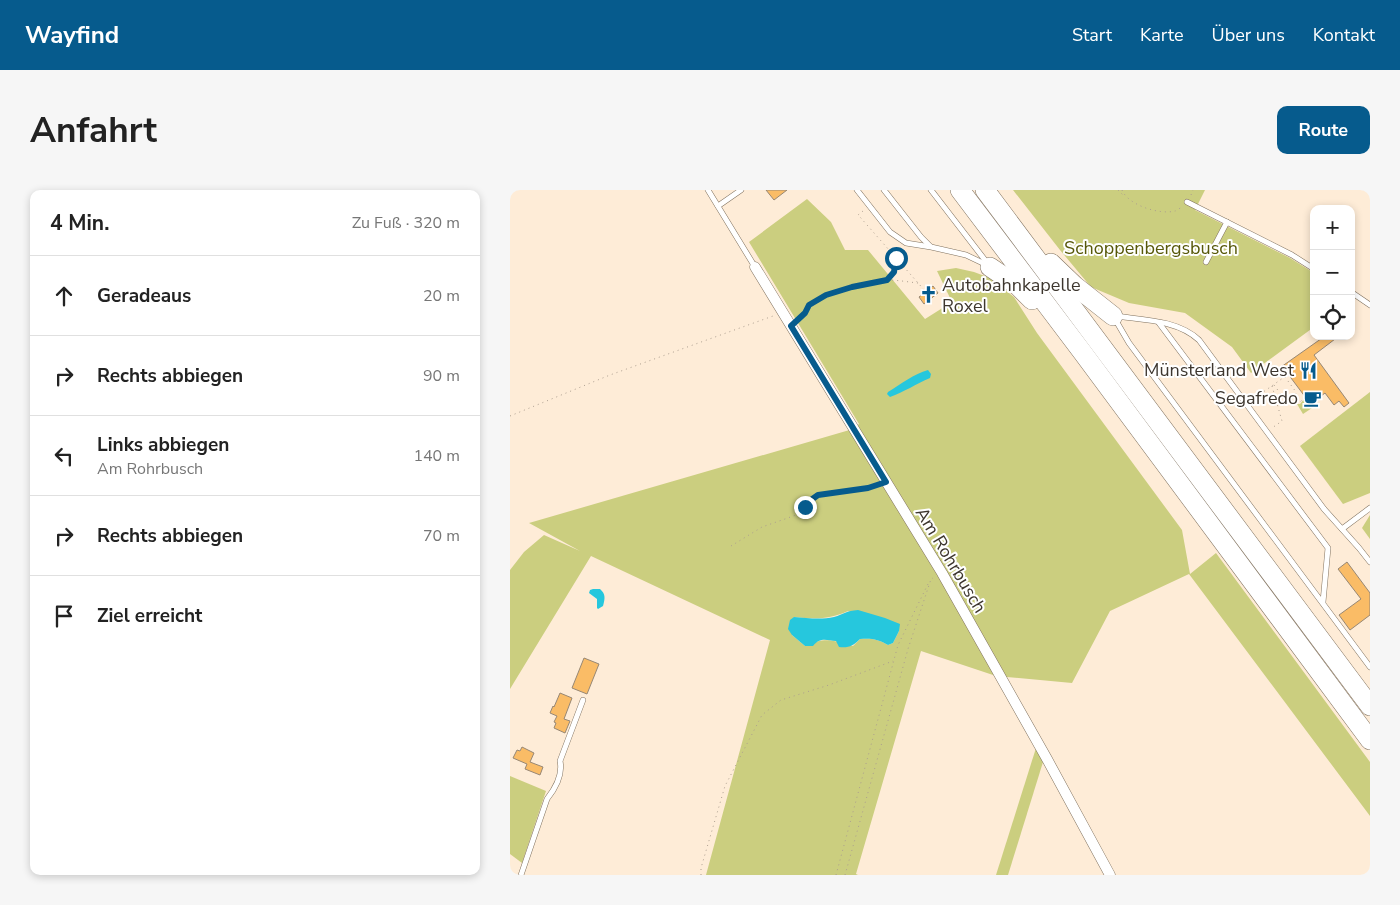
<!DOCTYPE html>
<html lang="de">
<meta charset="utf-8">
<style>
:root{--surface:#fff;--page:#f6f6f6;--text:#222;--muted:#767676;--line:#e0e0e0;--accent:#065b8d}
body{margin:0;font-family:"Nunito Sans",sans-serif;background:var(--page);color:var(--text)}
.controls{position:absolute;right:15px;top:15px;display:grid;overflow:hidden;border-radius:10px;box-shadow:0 2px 8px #0003}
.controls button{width:45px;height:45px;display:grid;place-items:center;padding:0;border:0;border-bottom:1px solid var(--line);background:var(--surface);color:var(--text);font:25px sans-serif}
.stop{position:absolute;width:15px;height:15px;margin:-11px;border:4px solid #065b8d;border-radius:50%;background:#fff}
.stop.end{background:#065b8d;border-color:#fff;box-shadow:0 1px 5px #0008}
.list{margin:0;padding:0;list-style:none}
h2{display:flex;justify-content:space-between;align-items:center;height:65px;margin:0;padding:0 20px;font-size:21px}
h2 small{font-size:16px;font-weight:400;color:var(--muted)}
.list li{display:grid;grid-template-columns:32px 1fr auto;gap:15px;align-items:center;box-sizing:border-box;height:80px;padding:0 20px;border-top:1px solid var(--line)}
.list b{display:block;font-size:19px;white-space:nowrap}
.list p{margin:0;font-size:16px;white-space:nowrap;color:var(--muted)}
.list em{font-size:16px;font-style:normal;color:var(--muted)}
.icon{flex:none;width:28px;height:28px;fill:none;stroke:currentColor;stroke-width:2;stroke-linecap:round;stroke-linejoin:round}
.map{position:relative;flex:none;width:860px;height:685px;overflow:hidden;border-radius:10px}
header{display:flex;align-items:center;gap:30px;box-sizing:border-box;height:70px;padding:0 25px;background:var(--accent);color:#fff}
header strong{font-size:24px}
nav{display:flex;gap:28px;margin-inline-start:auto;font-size:18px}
.intro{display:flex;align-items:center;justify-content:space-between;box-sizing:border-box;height:120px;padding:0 30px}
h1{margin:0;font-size:35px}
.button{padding:12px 22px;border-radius:10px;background:var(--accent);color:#fff;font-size:18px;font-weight:700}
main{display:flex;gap:30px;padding:0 30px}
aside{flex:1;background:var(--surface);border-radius:10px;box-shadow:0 2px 8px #0003}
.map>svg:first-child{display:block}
.green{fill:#cbce7f;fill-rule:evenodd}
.water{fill:#26c7dd}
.building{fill:#fabc66;stroke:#978774}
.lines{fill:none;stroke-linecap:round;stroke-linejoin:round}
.lane-casing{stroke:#81725f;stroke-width:6}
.street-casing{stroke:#81725f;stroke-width:11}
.highway-casing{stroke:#81725f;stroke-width:20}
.path{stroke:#ac9e8f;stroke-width:1;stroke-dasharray:1 4;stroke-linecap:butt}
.lane{stroke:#fff;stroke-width:5}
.street{stroke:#fff;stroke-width:10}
.highway{stroke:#fff;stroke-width:19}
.route{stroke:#065b8d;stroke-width:6}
.labels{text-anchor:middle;stroke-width:4;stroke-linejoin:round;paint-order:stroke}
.park-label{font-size:18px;fill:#575809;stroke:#fff}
.poi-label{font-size:18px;fill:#3d362e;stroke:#fff;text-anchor:end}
.street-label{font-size:18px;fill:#3d362e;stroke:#fff}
</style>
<header>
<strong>Wayfind</strong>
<nav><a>Start</a><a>Karte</a><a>Über uns</a><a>Kontakt</a></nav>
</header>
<div class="intro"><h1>Anfahrt</h1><a class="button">Route</a></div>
<main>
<aside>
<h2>4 Min.<small>Zu Fuß · 320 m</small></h2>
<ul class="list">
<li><svg class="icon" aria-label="ahead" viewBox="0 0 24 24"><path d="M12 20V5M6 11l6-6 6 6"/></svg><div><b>Geradeaus</b></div><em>20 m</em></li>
<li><svg class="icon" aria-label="right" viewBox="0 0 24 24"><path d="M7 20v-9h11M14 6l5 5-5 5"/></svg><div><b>Rechts abbiegen</b></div><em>90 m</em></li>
<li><svg class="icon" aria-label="left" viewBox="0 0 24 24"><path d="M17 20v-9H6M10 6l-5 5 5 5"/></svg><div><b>Links abbiegen</b><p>Am Rohrbusch</p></div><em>140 m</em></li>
<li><svg class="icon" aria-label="right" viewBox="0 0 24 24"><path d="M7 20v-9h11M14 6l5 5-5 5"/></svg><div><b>Rechts abbiegen</b></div><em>70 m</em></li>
<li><svg class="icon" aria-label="arrive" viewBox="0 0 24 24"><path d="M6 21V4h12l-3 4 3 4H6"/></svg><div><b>Ziel erreicht</b></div></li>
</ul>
</aside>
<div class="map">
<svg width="860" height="685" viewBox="0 0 860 685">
<rect width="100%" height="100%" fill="#feecd7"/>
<g class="green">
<path d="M503,0H695L685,20L780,68L804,83V137L741,183L722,157L675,123L619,113L581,97L550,60Z"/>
<path d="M297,9L321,32L335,60H358L415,129L442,112L427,81L446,78L464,82L480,88L504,107L527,143L672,340L680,384L706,363L860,572V626L679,384L600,421L562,493L486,486L411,461L346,684L348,685H196L260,450L81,366L0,499V380L14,362L34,345L70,361L19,333L343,239L349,234L239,52ZM338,421L389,441L383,453L378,455C368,449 361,448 350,449L343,456C322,450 315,447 295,456L282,445L284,427C304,429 318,430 338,421Z"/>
<path d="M860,202V303L833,314L790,256Z"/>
<path d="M795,208L802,218L793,224L787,214H790Z"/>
<path d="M860,325V349L852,338Z"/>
<path d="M526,558L533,572L498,685H486Z"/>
<path d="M0,586L36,601L12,673L0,664Z"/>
</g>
<g class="water">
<path d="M418,180L421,184L420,188C406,194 394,202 380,207L377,204L378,202C391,194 404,184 418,180Z"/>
<path d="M83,399H90C96,404 95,409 93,416L88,419L87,418V409L79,403L80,400Z"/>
<path d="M348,420L375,428L390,434L389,441L383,453L378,455C368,449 361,448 350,449C343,456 339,458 329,457L326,451C316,450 310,447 303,456H295L282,445L278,439L280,430L284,427C297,428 311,430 324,427C334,424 336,421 348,420Z"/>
</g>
<g class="building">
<path d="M256,0H277L264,10Z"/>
<path d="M423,96L428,103L414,114L409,107Z"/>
<path d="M815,146H829L804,165L839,213L834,217L829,211L824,215L815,203L803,212L798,206L796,208L778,184L777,185L771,177Z"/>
<path d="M837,372L860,403V425L840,440L829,425L851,409L828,379Z"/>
<path d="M74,468L89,474L77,504L62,498Z"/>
<path d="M50,503L62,508L54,529L60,531L55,543L44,538L46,533L44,532L47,526L40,523L43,516L44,517Z"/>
<path d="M12,557L24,563L20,572L33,577L30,585L15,579L17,574L3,568L7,560L10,561Z"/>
</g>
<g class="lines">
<defs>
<g id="lane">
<path d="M198,0L245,77"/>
<path d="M347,0L380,42L396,53L421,57L456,65L477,75"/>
<path d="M374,0L411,47L420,56"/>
<path d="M421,0L478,74"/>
<path d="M677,12L782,65L804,79"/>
<path d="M208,16L231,0"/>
<path d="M696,72L717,32"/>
<path d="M841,102L860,115"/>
<path d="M605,126C634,130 668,130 689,150L814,319L849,358L860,372"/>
<path d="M605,129L619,153L860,477"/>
<path d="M649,133L818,358L813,412"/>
<path d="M832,339L860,318"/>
<path d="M11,685L37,609C45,599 53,585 50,571L73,510"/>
</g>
<path id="street" d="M245,77L432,383L537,569L600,685"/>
<g id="highway">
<path d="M450,0L573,163L860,550"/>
<path d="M475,0L860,516"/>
<path d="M541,73L565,96L603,126"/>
<path d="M480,77L508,96L522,110"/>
</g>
</defs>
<use href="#lane" class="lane-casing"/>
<use href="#street" class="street-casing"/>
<use href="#highway" class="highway-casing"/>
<g class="path">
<path d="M608,0L613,5"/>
<path d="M612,0C618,15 649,25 665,21C666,21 670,18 672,17"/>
<path d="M681,5L683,0"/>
<path d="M353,21L348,25L350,27L416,102"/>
<path d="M378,90L384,82L386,69"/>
<path d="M289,129C294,125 296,118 300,114C314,103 360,91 377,90C388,90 398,92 408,93"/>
<path d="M775,187L786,202L785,211"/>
<path d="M764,195L776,211L790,212L795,207"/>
<path d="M762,196L772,231L762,238"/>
<path d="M742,210L780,183"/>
<path d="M0,226L100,185L263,126"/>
<path d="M221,356L252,337L292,323L298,313L308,305L358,298L366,295"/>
<path d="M191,685V678L215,596L252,525L271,510L319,495L383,471"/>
<path d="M326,685L388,455L418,394"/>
<path d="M335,685L398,459L421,389L423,388"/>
</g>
<use href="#lane" class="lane"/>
<use href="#street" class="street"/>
<use href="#highway" class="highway"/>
</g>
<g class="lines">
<path class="route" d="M295,317L301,310L308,305L358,298L376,292L281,136L295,123L299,115L316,105L342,97L377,90L384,82L386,68"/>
</g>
<defs>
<symbol id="church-bare" viewBox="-9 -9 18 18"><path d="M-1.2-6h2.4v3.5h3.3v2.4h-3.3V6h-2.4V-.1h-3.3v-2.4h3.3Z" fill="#065b8d" stroke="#fff" stroke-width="2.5" paint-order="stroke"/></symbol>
<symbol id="restaurant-bare" viewBox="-9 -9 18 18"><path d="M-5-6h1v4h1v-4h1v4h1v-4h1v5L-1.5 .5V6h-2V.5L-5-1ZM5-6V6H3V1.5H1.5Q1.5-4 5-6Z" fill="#065b8d" stroke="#fff" stroke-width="2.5" paint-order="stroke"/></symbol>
<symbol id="cafe-bare" viewBox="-9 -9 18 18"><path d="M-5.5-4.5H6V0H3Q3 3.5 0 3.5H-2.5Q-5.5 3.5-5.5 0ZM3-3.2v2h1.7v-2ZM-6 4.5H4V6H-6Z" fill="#065b8d" stroke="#fff" stroke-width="2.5" paint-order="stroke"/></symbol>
</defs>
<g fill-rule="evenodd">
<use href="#church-bare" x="406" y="92" width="25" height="25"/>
<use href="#restaurant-bare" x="786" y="168" width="25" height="25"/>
<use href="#cafe-bare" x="790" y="196" width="25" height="25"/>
</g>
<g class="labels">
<g class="park-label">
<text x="641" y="64">Schoppenbergsbusch</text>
</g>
<g class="poi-label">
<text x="432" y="101" text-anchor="start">Autobahnkapelle<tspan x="432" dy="21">Roxel</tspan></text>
<text x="784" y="186">Münsterland West</text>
<text x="788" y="214">Segafredo</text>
</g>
<g class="street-label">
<text transform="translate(441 370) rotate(59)" y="6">Am Rohrbusch</text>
</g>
</g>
</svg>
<div class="controls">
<button>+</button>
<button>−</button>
<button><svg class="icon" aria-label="locate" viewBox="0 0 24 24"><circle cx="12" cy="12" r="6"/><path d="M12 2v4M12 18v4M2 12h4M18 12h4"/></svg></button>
</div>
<div class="stop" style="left:386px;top:68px"></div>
<div class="stop end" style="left:295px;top:317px"></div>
</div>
</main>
